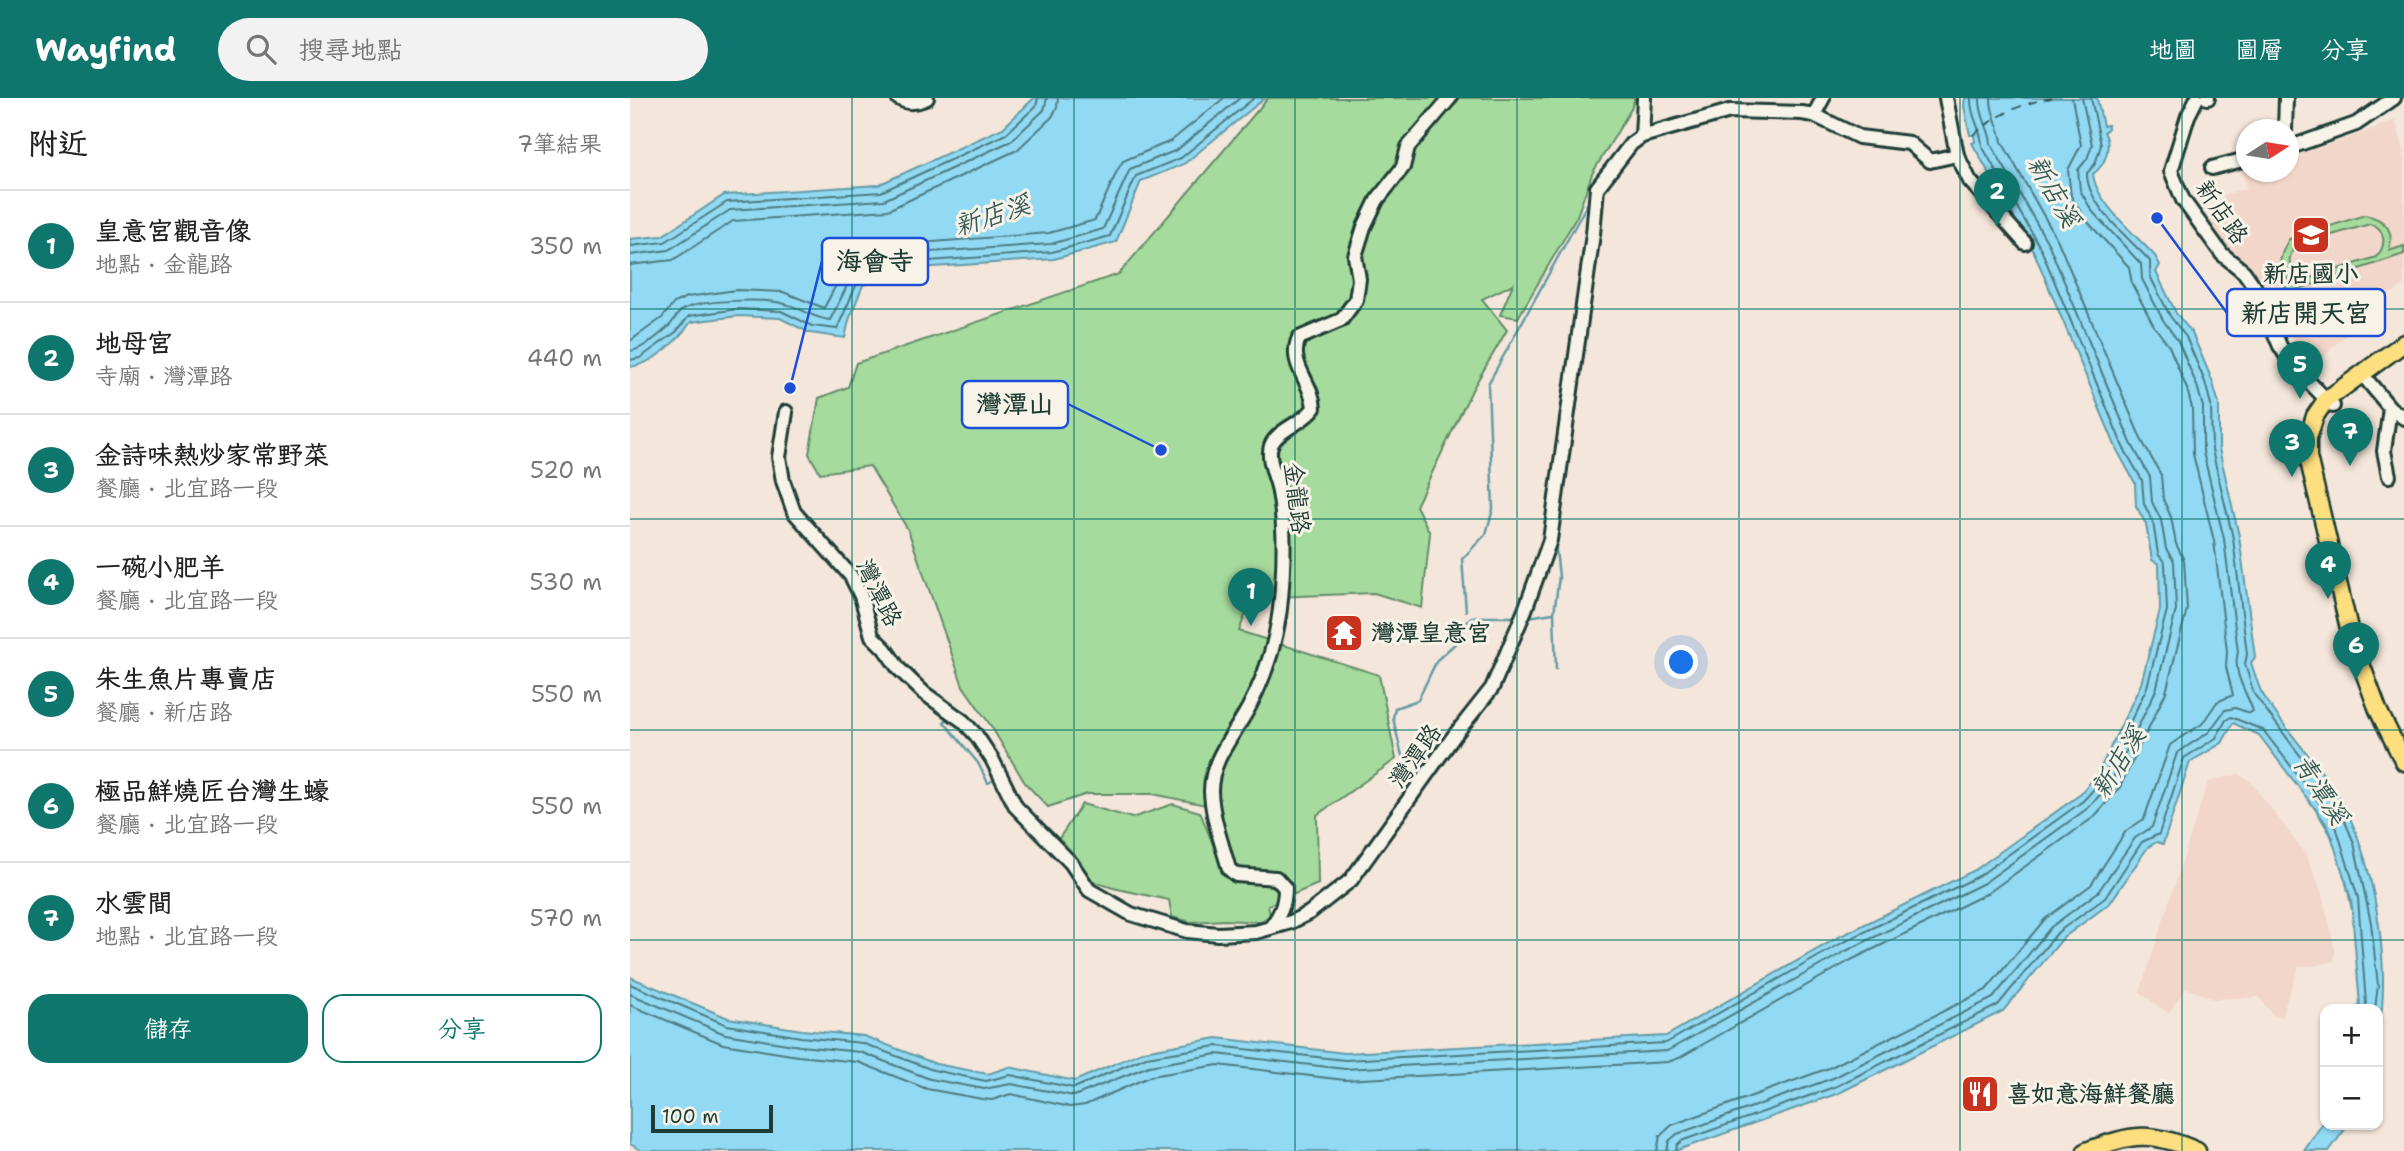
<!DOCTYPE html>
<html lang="zh-TW">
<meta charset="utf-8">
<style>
:root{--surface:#fff;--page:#f2f2f2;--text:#222;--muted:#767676;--line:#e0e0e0;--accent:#0f766e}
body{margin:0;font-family:"Shantell Sans","LXGW WenKai TC",sans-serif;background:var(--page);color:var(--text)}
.controls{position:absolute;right:21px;bottom:21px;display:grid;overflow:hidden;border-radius:14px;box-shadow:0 2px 5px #0004}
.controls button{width:63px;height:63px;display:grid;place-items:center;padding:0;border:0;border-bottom:2px solid var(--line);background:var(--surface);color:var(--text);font:35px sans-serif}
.compass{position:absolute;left:1606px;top:21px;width:63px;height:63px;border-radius:50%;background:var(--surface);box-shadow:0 2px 5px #0004;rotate:78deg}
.scale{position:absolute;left:21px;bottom:18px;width:122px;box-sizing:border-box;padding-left:7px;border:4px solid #1f3d34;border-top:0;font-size:19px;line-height:24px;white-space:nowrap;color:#1f3d34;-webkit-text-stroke:5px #f7f3e8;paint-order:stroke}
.you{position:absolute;left:1052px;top:565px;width:24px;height:24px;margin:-18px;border:5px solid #fff;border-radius:50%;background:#1a73e8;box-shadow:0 0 0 10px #1a73e833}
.badge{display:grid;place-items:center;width:46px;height:46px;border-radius:50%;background:var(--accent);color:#fff;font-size:23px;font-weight:700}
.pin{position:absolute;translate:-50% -58px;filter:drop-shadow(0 2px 4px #0008)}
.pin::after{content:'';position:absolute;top:37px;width:24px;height:21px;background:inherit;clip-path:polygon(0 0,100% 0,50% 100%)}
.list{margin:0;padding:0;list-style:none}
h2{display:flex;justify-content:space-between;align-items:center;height:91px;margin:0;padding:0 28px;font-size:30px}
h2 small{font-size:23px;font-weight:400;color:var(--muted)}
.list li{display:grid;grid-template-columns:46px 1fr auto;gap:21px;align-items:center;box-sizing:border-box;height:112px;padding:0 28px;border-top:2px solid var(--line)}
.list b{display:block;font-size:26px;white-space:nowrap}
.list p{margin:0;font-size:23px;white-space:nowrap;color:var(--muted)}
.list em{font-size:23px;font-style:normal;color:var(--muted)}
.actions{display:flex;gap:14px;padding:21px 28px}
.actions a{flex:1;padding:16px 0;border:2px solid var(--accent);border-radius:21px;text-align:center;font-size:24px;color:var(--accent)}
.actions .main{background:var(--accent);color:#fff}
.icon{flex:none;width:38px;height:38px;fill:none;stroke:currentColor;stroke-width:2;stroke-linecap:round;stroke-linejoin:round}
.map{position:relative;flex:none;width:1774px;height:1053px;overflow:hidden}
header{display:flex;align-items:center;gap:42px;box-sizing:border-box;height:98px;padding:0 35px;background:var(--accent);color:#fff}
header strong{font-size:33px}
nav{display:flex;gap:38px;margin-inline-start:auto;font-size:24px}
.search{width:490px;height:63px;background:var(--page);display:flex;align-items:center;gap:18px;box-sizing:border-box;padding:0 24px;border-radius:38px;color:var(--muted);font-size:26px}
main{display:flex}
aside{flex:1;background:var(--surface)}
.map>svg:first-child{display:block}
.built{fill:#f1d6c9}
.green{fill:#a6db9e;stroke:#628c69;stroke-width:2;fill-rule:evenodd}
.water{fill:#92d9f4;stroke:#649ba7;stroke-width:2}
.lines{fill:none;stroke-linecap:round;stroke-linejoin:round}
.shore{stroke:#4d7b81;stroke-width:2}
.stream{stroke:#649ba7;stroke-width:2.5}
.ferry{stroke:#365c5a;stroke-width:2;stroke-dasharray:9 7;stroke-linecap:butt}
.minor-casing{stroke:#1f3d34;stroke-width:18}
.major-casing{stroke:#1f3d34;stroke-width:21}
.minor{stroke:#f7f3e8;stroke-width:12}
.major{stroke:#fedf80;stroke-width:16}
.grid{fill:none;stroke:#0f766e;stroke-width:2;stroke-opacity:0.55}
.labels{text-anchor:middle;stroke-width:6;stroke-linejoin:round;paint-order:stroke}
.street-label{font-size:24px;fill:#1f3d34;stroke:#f7f3e8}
.poi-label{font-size:24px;font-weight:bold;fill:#1f3d34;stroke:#f7f3e8;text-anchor:start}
.water-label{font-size:26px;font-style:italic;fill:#365c5a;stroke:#f7f3e8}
.leader{fill:none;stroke:#1d4ed8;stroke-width:2.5}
.callout-dot{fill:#1d4ed8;stroke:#f7f3e8;stroke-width:2.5}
.callout{fill:#f7f3e8;stroke:#1d4ed8;stroke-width:2.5}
.callout-label{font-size:26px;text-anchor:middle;font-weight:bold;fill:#1f3d34}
</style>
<header>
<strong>Wayfind</strong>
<div class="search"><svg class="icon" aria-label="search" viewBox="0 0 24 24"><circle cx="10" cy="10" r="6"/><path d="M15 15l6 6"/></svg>搜尋地點</div>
<nav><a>地圖</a><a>圖層</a><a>分享</a></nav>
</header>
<main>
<aside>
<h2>附近<small>7筆結果</small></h2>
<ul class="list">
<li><span class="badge">1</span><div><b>皇意宮觀音像</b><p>地點 · 金龍路</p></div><em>350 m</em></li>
<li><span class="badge">2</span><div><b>地母宮</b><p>寺廟 · 灣潭路</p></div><em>440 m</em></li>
<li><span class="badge">3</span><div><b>金詩味熱炒家常野菜</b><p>餐廳 · 北宜路一段</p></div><em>520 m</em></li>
<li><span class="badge">4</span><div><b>一碗小肥羊</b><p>餐廳 · 北宜路一段</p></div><em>530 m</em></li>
<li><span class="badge">5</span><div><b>朱生魚片專賣店</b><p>餐廳 · 新店路</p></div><em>550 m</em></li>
<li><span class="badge">6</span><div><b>極品鮮燒匠台灣生蠔</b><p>餐廳 · 北宜路一段</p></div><em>550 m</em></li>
<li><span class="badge">7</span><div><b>水雲間</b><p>地點 · 北宜路一段</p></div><em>570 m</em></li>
</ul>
<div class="actions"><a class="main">儲存</a><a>分享</a></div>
</aside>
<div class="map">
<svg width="1774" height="1053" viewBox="0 0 1774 1053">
<rect width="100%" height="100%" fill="#f4e6da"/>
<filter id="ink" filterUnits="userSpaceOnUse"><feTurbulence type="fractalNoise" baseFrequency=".0143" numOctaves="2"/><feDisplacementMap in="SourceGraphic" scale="14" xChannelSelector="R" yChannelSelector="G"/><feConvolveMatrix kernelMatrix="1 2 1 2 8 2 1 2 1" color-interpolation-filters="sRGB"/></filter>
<g filter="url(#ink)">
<g class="built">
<path d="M1765,22L1774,52V187L1730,216L1719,235L1703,248L1691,263L1683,266L1657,233L1643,204L1623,173L1608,162L1578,122L1597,118L1594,96L1617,91L1611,70L1616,68V74H1658L1659,60L1733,35Z"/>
<path d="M1609,676L1620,683L1676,757L1690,790L1699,825L1705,853L1704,863L1683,868H1669L1651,919L1643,917L1629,899L1584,901L1556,890L1538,915L1510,894L1578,684Z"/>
</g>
<g class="green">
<path d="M638,0H1005L1001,11L962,76L947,118L888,220L870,217L883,186L852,201L877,232L842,292L786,408L800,435L792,510L744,495L622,500L609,533L749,577L766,661L687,717L688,786L638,807L640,817L630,824L595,822L561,824L542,819L539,802L483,790L456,781L428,742L452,706L502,720L543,706L570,714L596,779L611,784L593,763L576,707L523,696H457L418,709L395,685L361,628L333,588L278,432L240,368L190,375L179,356L189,300L218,289L226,265L489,176Z"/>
<path d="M1735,117C1755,121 1765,132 1759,153L1774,148V156L1657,195L1655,189L1664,185C1644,175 1649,158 1659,141ZM1740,126C1756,130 1757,148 1746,159L1678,181C1659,178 1654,161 1667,147Z"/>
</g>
<g class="water">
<path d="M404,0H635L554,66L511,83L486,144L424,161L273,171L233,187L219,222L215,240L180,235L150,220L108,218L61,224C47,243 24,266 0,269V141L32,138L94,97L248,87L373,30Z"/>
<path d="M1335,0H1467L1473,28L1478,27V30L1474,34C1482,47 1476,67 1463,76C1466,105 1506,137 1525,158L1530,167L1526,174L1546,215L1562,235L1582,282L1589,306V351L1609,438L1625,559L1621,565C1625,575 1627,586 1632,595C1653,630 1683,660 1706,694C1743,750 1763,871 1748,937V911L1726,910L1730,907L1721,801L1698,728L1629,637L1603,625L1592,645L1560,664L1533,746L1527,744L1518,749L1480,805L1433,840L1373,913L1209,995L1045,1053H12L0,1046V879L98,920L172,932L234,938L306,966L358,976L379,969L445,983L514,953L587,940L715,955L1036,938L1209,839L1345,772L1448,698L1467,677L1511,586L1530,512L1529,466L1522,462L1516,426L1506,408L1505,385L1487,352L1404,154L1342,45L1345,44L1344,37H1340L1334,8Z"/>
<path d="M1695,1022V1027H1718L1699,1053H1674Z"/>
</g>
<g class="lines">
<g class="shore">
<path d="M1461,0L1471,47L1465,66L1457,75C1456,106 1499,140 1520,163V178L1540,218L1556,239L1575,284L1581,307L1582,352L1603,440L1617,556L1615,566L1624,596L1699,696L1714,721L1724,745L1741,825L1748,887L1745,911"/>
<path d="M0,148L35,144L97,104L251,94L376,36L406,8L408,0"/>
<path d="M0,157L39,152L100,112L254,102L381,43L414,12L417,0"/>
<path d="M0,167L43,162L103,123L258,112L387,52L422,19L427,9L428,0"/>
<path d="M0,243L32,220L44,205L57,199L106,192L153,194L194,210L216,168L264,147L419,135L465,122L487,73L493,63L541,43L594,0"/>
<path d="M0,253C12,252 31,236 40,227C45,222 47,214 54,211C70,202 137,200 155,206C172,210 182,220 200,222L223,176L269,156L421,146L473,131L500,71L547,52L610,0"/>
<path d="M0,262L10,260L46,234L59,218L108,211L151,213L182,228L207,231L228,183L271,165L422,154L480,138L506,78L551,60L624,0"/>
<path d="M0,886L97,927L171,939L232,945L303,972L356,983L380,977L444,990L516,959L587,948L715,962L1036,945L1212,845L1349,778L1453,703L1473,681L1517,589L1537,512L1535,465L1528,456L1523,424L1514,406L1512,382L1493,349L1411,151L1352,48C1352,31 1340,19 1341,0"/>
<path d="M0,896L95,936L170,948L230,954L300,981L354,991L381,986L444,998L519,968L587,956L715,971L1037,953L1216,853L1354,785L1458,710L1480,686L1526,592L1546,512L1544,463L1536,451L1531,422L1522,404L1520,379L1501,345L1419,147L1361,46C1360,30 1349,18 1350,0"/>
<path d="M0,907L93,946L168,958L228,964L297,991L352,1001L362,1002L381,996L440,1009L455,1007L521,978L588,967L715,982L1038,964L1049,960L1221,862L1358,795L1464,719L1490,689L1536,594L1557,511L1554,462L1546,446L1541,419L1533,401L1531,377L1511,341L1428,143L1372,44C1370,28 1360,16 1361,0"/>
<path d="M1027,1053L1030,1038L1042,1027L1199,970L1356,892L1415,821L1461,787L1496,733L1514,721L1540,647L1572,626L1587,604L1603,597L1596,569L1597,553L1584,443L1563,356L1562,310L1557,291L1539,248L1524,228L1502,186L1499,169L1456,122L1441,98L1438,72L1451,47L1442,0"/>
<path d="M1037,1053L1039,1043L1047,1036L1203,980L1363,900L1421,829L1468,794L1505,740L1522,729L1547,655L1579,634L1595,612L1605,610L1620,615L1623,613C1617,595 1602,575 1608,554L1594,441L1573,354V309L1567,288L1548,243L1533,222L1512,181L1511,166L1462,113L1450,92L1448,72L1457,61L1462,47L1452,0"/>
<path d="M1046,1053L1047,1047L1051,1043L1207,988L1368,907L1428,834L1475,800L1512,744L1529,736L1554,660L1586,640L1596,622L1601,619L1633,632L1705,725L1728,800L1736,906L1735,911"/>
</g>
<g class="stream">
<path d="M1023,29L1033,24L1067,16"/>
<path d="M925,442L929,479L924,515L926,571"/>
<path d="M836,513L832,461L856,436L863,411L858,286L960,101"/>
<path d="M898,519L923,515"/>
<path d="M320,619L314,624L348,665L358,685L368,680"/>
<path d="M772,658L763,620L765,610L788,602L807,562L827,544L838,522L844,519H888"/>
<path d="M1685,710L1703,740"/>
<path d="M1716,783L1722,811"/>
</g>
<path class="ferry" d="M1343,37C1367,17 1391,5 1422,0"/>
<defs>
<g id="minor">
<path d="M268,0C278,6 286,5 297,0"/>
<path d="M1316,0L1327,57L1340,83L1395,145"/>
<path d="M1567,0L1558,18L1541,73L1553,102L1592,156L1614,174L1624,188L1650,248L1663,268L1703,308"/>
<path d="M1577,0H1578"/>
<path d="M1184,17L1193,0"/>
<path d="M1655,32L1656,0"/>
<path d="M1012,38L1014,0"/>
<path d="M1658,50L1726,26L1764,0"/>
<path d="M1582,70L1616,61"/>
<path d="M1732,276L1760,310L1774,320"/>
<path d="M156,314L149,359L153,383L164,414L221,478L231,498L242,538L255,551L269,571L294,595L333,623L346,637L362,661L386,709L441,765L459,792L501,816L557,833L588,836L626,834L661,824L679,815L721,782L824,638L862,590L895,512L920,442L963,136L967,90L1001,46L1012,38L1100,13L1172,15L1184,17L1229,39L1279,45L1300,63L1327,57"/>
<path d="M1759,378L1754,353L1760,310"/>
<path d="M640,830C650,817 655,807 655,790L646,780L606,777L599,771C592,746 582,720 581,693C581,660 606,635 620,607C635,578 646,544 650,511C654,473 656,426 648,389C645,377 637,360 641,348C646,332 674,325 684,310C683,284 657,266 669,240L711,222L726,202L729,181L725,158L734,129L747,102L773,69L778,49L820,0"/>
</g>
<g id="major">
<path d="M1774,245L1696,302L1685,318L1678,340V359L1721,539L1748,612L1774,664"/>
<path d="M1456,1053C1503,1036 1520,1032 1567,1053"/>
</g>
</defs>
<use href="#minor" class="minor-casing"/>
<use href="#major" class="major-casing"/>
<use href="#minor" class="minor"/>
<use href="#major" class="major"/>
</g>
</g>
<path class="grid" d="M222,0V1053M444,0V1053M665,0V1053M887,0V1053M1109,0V1053M1330,0V1053M1552,0V1053M0,211H1774M0,421H1774M0,632H1774M0,842H1774"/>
<defs>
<symbol id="school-square" viewBox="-11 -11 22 22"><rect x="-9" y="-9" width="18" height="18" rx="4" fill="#c8321e" stroke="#f7f3e8"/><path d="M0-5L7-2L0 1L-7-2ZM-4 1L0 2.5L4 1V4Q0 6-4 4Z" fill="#fff"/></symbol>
<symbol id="temple-square" viewBox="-11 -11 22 22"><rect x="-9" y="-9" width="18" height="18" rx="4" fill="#c8321e" stroke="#f7f3e8"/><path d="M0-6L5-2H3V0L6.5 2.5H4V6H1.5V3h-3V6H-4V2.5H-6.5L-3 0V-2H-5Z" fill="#fff"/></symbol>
<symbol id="restaurant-square" viewBox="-11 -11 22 22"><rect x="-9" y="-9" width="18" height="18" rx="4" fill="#c8321e" stroke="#f7f3e8"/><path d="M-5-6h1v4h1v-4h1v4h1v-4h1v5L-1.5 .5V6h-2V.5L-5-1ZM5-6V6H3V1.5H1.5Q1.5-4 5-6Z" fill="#fff"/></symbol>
</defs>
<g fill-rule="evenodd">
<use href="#school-square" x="1659" y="115" width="44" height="44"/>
<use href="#temple-square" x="692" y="513" width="44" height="44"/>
<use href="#restaurant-square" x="1328" y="974" width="44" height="44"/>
</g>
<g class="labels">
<g class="street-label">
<text transform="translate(1592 114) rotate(55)" y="8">新店路</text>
<text transform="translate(667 400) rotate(83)" y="8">金龍路</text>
<text transform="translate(249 495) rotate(63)" y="8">灣潭路</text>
<text transform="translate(785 658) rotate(-55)" y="8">灣潭路</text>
</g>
<g class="poi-label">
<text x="1681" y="184" text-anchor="middle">新店國小</text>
<text x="741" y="543">灣潭皇意宮</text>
<text x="1377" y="1004">喜如意海鮮餐廳</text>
</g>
<g class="water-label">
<text transform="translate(1424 93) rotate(60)" y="9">新店溪</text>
<text transform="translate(362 117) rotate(-18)" y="9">新店溪</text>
<text transform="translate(1488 664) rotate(-58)" y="9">新店溪</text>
<text transform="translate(1691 691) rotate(57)" y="9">青潭溪</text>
</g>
</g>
<path class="leader" d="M160 290L192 163M1527 120L1597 215M531 352L438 306"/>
<g class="callout-dot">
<circle cx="160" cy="290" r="7"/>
<circle cx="1527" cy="120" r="7"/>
<circle cx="531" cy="352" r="7"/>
</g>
<g class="callout">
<rect x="192" y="140" width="106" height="47" rx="7"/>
<rect x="1597" y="191" width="158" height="47" rx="7"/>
<rect x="332" y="283" width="106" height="47" rx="7"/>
</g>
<g class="callout-label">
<text x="245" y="172">海會寺</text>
<text x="1676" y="224">新店開天宮</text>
<text x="385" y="315">灣潭山</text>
</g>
</svg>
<div class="controls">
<button>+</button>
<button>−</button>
</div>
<svg class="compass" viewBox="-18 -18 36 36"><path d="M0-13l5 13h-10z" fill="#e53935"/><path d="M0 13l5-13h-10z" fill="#767676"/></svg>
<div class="scale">100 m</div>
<div class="you"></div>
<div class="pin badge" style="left:621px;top:528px">1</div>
<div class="pin badge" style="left:1367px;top:128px">2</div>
<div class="pin badge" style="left:1662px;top:379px">3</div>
<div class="pin badge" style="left:1698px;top:501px">4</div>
<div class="pin badge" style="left:1670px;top:301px">5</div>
<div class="pin badge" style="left:1726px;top:582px">6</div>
<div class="pin badge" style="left:1720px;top:368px">7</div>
</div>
</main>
